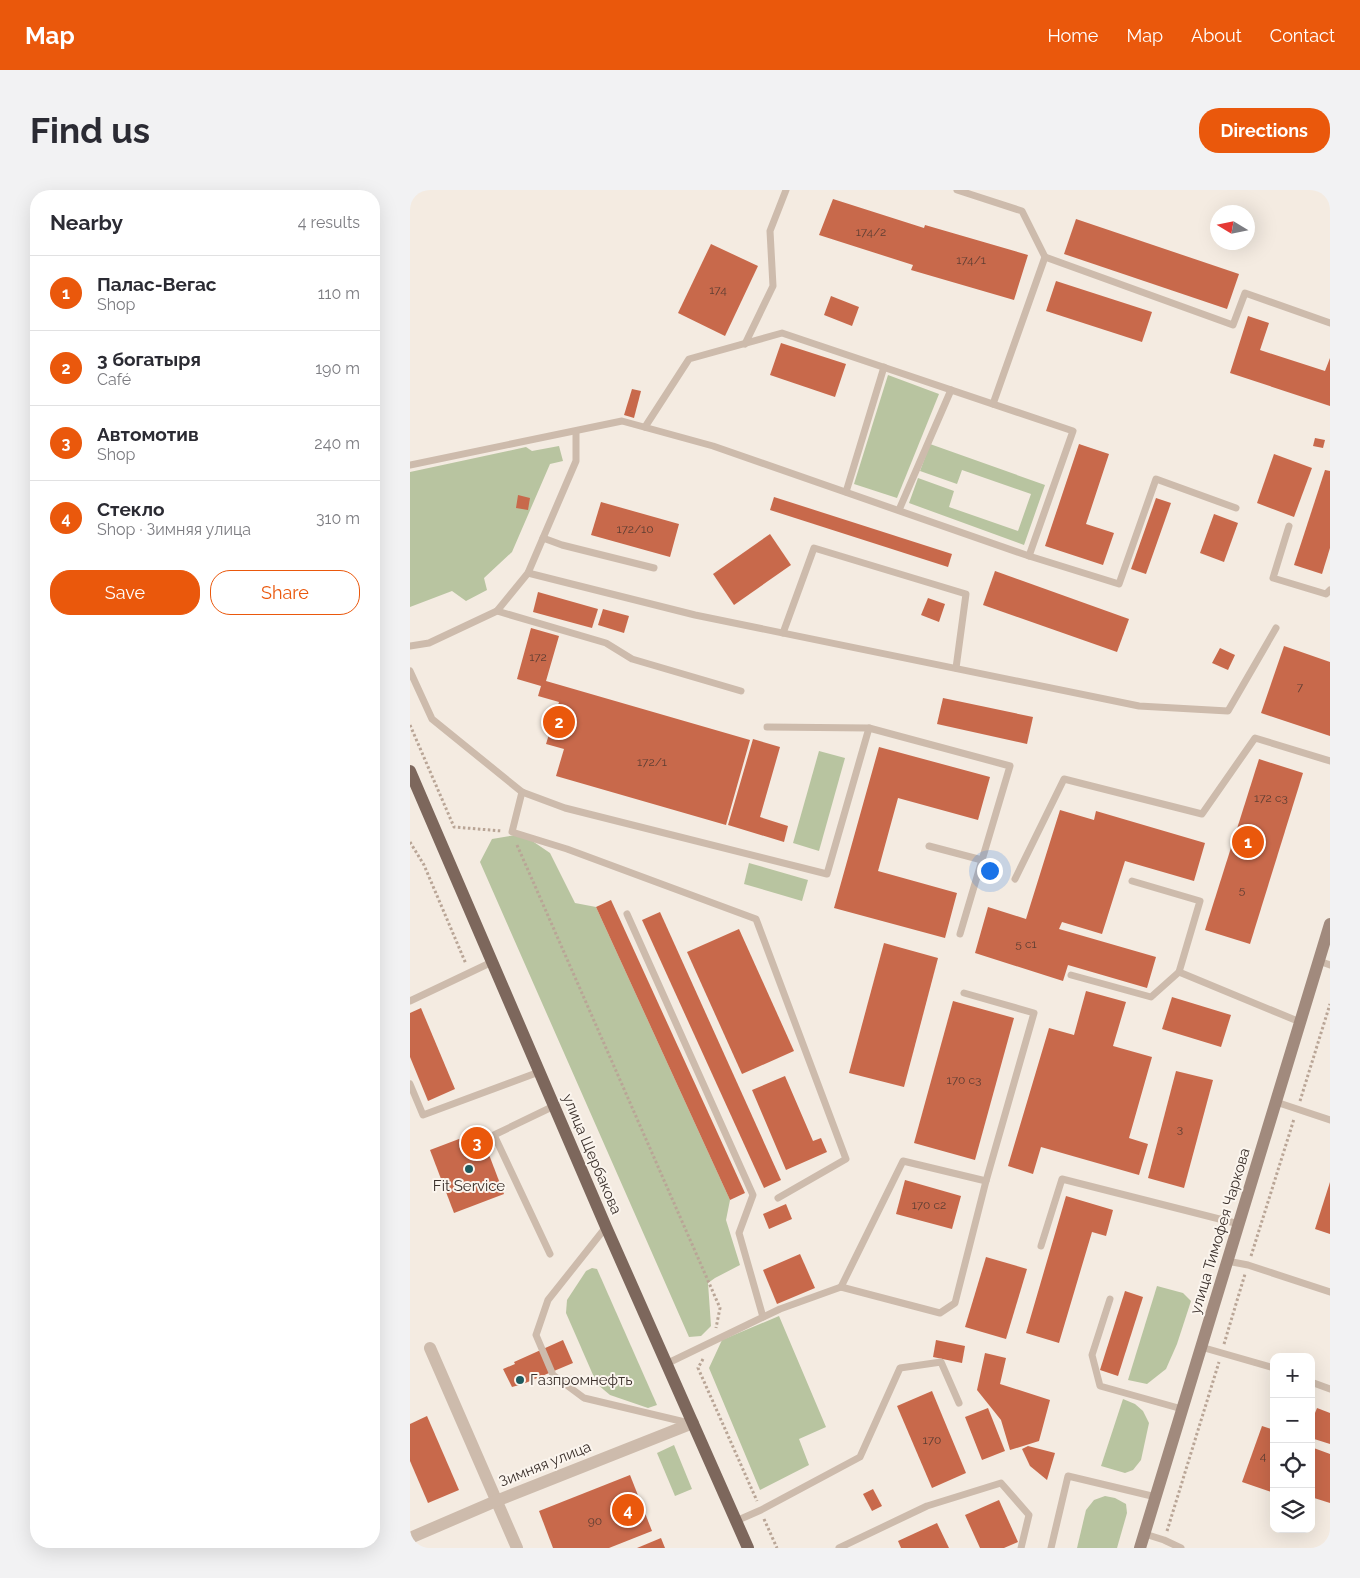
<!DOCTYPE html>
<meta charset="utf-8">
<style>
:root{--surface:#fff;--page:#f2f2f3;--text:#2b2b33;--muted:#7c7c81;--line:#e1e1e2;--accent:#ea580c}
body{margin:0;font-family:Raleway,sans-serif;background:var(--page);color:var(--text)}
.controls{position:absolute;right:15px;bottom:15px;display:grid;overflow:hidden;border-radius:10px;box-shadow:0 5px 20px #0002}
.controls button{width:45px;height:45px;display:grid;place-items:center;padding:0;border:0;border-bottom:1px solid var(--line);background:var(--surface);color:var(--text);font:25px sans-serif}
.compass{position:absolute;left:800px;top:15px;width:45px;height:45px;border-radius:50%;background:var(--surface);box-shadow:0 5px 20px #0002;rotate:280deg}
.you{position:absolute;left:579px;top:680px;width:18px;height:18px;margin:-12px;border:4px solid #fff;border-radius:50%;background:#1a73e8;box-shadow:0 0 0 8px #1a73e833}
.badge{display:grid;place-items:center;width:32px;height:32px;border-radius:50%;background:var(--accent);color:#fff;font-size:16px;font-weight:700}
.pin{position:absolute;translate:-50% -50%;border:2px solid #fff;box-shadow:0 1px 5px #0006}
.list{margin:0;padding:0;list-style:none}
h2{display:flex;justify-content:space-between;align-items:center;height:65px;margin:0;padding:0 20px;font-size:21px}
h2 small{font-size:16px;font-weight:400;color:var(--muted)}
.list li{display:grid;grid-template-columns:32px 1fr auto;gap:15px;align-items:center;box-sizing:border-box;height:75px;padding:0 20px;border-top:1px solid var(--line)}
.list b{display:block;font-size:19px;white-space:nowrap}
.list p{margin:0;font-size:16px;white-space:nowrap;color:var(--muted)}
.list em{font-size:16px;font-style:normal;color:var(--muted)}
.actions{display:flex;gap:10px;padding:15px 20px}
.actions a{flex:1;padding:11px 0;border:1px solid var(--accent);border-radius:20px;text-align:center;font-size:18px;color:var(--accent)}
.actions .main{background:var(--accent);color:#fff}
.icon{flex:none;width:28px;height:28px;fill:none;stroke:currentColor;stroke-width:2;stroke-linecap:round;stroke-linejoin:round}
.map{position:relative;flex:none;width:920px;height:1358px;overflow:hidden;border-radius:20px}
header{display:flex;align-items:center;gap:30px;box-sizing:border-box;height:70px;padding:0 25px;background:var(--accent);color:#fff}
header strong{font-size:24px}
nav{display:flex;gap:28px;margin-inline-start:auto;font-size:18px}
.intro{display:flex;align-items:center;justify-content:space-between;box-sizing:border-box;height:120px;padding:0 30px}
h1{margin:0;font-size:35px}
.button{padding:12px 22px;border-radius:20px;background:var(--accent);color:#fff;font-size:18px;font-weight:700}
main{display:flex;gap:30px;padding:0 30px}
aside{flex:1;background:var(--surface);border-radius:20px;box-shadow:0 5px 20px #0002}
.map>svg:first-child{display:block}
.green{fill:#b8c4a0}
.building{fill:#c8694b}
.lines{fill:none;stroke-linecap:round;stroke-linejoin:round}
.path{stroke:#b9a596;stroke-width:3;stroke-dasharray:2.5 2.5;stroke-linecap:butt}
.service{stroke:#cdbbac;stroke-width:7}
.minor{stroke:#cdbbac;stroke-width:12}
.secondary{stroke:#a18a7d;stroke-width:12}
.primary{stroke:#7d675c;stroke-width:12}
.poi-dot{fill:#1f5a5e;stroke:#fbf5ee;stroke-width:2}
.labels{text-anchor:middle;stroke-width:4;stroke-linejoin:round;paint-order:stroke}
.number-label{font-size:12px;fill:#5e3e33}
.street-label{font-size:15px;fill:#3b302b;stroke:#fbf5ee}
.poi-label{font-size:15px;fill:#3b302b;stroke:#fbf5ee}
</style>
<header>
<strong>Map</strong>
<nav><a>Home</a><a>Map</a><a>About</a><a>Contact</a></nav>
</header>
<div class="intro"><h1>Find us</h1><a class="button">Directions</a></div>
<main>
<aside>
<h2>Nearby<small>4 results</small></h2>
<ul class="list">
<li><span class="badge">1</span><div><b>Палас-Вегас</b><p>Shop</p></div><em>110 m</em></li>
<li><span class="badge">2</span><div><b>3 богатыря</b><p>Café</p></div><em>190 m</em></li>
<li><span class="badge">3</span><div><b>Автомотив</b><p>Shop</p></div><em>240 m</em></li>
<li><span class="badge">4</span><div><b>Стекло</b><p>Shop · Зимняя улица</p></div><em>310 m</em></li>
</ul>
<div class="actions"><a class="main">Save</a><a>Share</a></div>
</aside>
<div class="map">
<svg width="920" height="1358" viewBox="0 0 920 1358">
<rect width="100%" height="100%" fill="#f4ebe1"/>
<g class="green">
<path d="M478,185L529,204L487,308L444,294Z"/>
<path d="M520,254L635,295L614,355L499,313L508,288L544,301L539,317L608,341L621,304L552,280L547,294L510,281Z"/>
<path d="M149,256L153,271L140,274L102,362L74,388L77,400L56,411L42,401L0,417V282L116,257L122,261Z"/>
<path d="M409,561L435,568L409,661L383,653Z"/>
<path d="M112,644L140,663L165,713L186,717L320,1010L316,1030L330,1075L305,1088L298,1093L301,1136L291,1146L279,1147L70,672L82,649Z"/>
<path d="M339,673L398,690L392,711L334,694Z"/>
<path d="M182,1078L187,1079L247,1215L238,1218L200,1205L187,1194L156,1123L157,1110L176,1081Z"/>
<path d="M747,1096L773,1103L781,1111L767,1154L756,1179L737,1194L718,1190Z"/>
<path d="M369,1126L416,1237L389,1249L399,1275L350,1300L299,1178L312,1150Z"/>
<path d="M713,1209L725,1214L733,1221L739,1233L731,1270L723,1280L715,1283L691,1276Z"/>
<path d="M264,1255L282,1299L265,1306L247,1263Z"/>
<path d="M695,1306L705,1308L716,1314L717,1323L707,1358H667L676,1320L684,1310Z"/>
</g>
<g class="building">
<path d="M423,9L514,38L515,35L618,65L604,110L501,80L503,75L409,45Z"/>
<path d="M666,29L829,84L817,119L654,64Z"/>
<path d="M301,54L348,76L315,146L268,123Z"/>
<path d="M646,91L742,122L732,152L636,121Z"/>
<path d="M421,106L449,117L442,136L414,125Z"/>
<path d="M838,126L859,133L850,160L915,181L920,168V216L820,183Z"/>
<path d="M371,153L436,174L425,207L360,185Z"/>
<path d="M222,199L231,201L224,228L214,225Z"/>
<path d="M905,248L915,250L913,258L903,256Z"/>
<path d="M669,254L699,264L676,334L704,343L693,375L635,356Z"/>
<path d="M864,264L902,278L884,327L847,313Z"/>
<path d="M915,280L920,281V358L912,384L884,375Z"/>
<path d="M108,305L120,308L118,320L106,318Z"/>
<path d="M364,307L542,364L538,377L360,320Z"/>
<path d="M746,308L761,313L736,384L721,379Z"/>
<path d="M191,312L269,334L260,367L181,345Z"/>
<path d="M804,324L828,333L814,372L790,363Z"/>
<path d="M360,344L381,375L324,415L303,384Z"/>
<path d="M585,381L719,429L707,462L573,415Z"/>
<path d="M128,402L188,419L182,438L123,422Z"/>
<path d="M518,408L535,414L529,432L511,425Z"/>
<path d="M193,419L219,426L214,443L188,435Z"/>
<path d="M121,438L149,446L136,491L340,550L316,635L146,586L154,559L136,554L149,512L128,506L131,496L107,489Z"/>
<path d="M874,456L920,472V546L851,523Z"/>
<path d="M810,458L825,465L818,480L802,473Z"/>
<path d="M533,508L623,527L617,554L527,534Z"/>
<path d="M343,549L370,557L350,627L378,636L374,652L318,635Z"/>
<path d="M469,557L580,587L568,630L488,608L468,681L547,703L535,748L424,718Z"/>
<path d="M849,569L893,583L840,754L795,740Z"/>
<path d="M650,620L684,630L686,621L795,653L784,691L715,671L692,744L652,732L649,739L746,767L737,798L658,775L653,791L565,763L578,717L616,729Z"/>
<path d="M201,710L335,1003L320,1010L186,717Z"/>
<path d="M250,722L371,990L354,998L232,730Z"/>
<path d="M329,739L384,861L332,884L277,762Z"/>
<path d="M474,753L528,768L494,897L439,883Z"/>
<path d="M676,801L716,812L703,856L742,867L719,948L738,954L729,985L631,957L623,984L598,976L639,838L664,845Z"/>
<path d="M762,807L821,825L811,857L752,839Z"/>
<path d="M543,811L604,828L565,970L504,953Z"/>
<path d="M11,818L45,899L18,911L0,867V823Z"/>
<path d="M766,881L803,890L774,998L738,988Z"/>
<path d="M375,886L403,951L411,948L417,962L376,980L342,900Z"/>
<path d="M70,941L94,1004L44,1023L20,960Z"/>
<path d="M495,990L551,1006L542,1039L486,1024Z"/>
<path d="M920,992V1044L905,1039Z"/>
<path d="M656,1006L703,1020L696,1046L682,1042L649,1153L616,1143Z"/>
<path d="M376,1014L382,1029L359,1039L353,1024Z"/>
<path d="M390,1064L405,1098L367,1114L353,1080Z"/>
<path d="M576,1067L617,1079L596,1149L555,1137Z"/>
<path d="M715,1101L733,1107L708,1186L690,1180Z"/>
<path d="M153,1150L163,1173L113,1194L102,1197L93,1179L105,1174L104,1172Z"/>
<path d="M526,1150L555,1156L552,1173L523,1167Z"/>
<path d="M575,1163L596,1168L590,1194L640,1210L629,1251L600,1260L591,1230L567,1200Z"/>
<path d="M522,1201L556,1283L522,1298L487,1216Z"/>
<path d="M578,1218L595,1261L572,1270L555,1227Z"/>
<path d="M907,1218L920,1223V1254L901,1248V1233Z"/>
<path d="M17,1226L49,1300L18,1313L0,1271V1234Z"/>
<path d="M852,1236L864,1240V1303L832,1292Z"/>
<path d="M618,1256L645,1263L637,1290L620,1276L612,1259Z"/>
<path d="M901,1257L920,1264V1313L901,1307Z"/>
<path d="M220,1285L242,1341L199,1358H143L129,1321Z"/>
<path d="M463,1299L472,1316L462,1321L453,1304Z"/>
<path d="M589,1310L608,1352L594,1358H570L555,1325Z"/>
<path d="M527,1333L539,1358H491L488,1351Z"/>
<path d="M251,1348L255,1358H227Z"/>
</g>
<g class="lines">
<g class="path">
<path d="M0,535L44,637L92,641"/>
<path d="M0,652L14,675L56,774"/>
<path d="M107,655L310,1118L306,1138"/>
<path d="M890,911L920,814"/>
<path d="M841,1066L884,929"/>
<path d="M814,1154L835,1084"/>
<path d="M293,1169L288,1178L347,1311"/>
<path d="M354,1329L367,1358"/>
<path d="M757,1341L809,1172"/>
</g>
<g class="service">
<path d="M547,0L612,21L635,67"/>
<path d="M335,154L363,96L360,41L376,0"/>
<path d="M583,214L635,67L823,135L835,103L920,133"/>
<path d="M235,237L279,169L372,143L663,241L619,366"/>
<path d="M0,275L212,231L303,256L619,366L709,394L746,289L826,318"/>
<path d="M436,302L474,177"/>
<path d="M489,320L541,200"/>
<path d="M879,336L863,388L916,404L920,400"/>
<path d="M133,348L152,355L244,378"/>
<path d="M118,383L285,425L729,516L818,521L866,438"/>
<path d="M87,421L118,383L166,271V242"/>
<path d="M373,443L404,358L556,404L546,478"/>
<path d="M0,456L19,453L87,421L196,453L222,469L331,501"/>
<path d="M0,481L22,529L112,602L155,618L417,684L459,538L600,576L572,670L519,656"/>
<path d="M357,537L459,538"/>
<path d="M112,602L102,642L157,659L346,729L436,969L368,1008"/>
<path d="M605,689L654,589L792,624L845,548L920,571"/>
<path d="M722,691L790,711L769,782L890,832"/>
<path d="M217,724L343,1005L329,1043L353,1127"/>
<path d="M550,744L572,670"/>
<path d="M909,771L920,775"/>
<path d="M661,785L741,807L769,782"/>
<path d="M0,811L82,772"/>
<path d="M0,894L13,925L129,882"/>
<path d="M866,912L920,930"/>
<path d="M196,1037L138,1110L126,1145L143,1185L174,1208L279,1233"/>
<path d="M631,1056L652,989L829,1034"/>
<path d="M140,1064L84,945L144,916"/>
<path d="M817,1071L838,1075L920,1102"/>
<path d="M431,1097L493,971L576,991"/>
<path d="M700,1109L682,1165L690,1196L772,1219"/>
<path d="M791,1157L864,1178"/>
<path d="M256,1174L370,1119L431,1097L530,1123L545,1113L576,991L624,823L554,803"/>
<path d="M901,1192L920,1199"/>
<path d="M326,1331L351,1320L450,1267L490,1178L531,1172L549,1213"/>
<path d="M735,1344L754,1350L771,1358"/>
<path d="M429,1358L517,1316L591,1293L619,1325L611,1358"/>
<path d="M641,1358L658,1286L746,1307"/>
</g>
<g class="minor">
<path d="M20,1158L107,1358"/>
<path d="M0,1348L86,1311L283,1233"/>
</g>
<path class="secondary" d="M730,1358L920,734"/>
<path class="primary" d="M0,581L196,1037L338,1358"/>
</g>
<g class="poi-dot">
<circle cx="59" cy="979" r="5"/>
<circle cx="110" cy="1190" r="5"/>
</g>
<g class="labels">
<g class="number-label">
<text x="461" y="46">174/2</text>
<text x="561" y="74">174/1</text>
<text x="308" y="104">174</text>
<text x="225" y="343">172/10</text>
<text x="128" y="471">172</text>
<text x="890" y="501">7</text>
<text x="242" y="576">172/1</text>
<text x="861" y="612">172 с3</text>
<text x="832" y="704">5</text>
<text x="616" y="758">5 с1</text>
<text x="554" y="894">170 с3</text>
<text x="770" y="943">3</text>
<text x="519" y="1019">170 с2</text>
<text x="522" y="1254">170</text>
<text x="853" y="1270">4</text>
<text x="185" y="1335">90</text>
</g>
<g class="street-label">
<text transform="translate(182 964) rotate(67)" y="5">улица Щербакова</text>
<text transform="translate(810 1041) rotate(-73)" y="5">улица Тимофея Чаркова</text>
<text transform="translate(135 1274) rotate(-22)" y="5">Зимняя улица</text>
</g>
<g class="poi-label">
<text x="59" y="1001">Fit Service</text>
<text x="120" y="1195" text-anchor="start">Газпромнефть</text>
</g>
</g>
</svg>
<div class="controls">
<button>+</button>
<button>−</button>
<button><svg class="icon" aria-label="locate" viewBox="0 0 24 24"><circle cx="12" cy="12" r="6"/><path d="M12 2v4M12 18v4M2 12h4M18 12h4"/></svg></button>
<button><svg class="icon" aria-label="layers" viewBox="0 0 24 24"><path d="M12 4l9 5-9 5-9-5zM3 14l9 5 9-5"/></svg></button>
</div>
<svg class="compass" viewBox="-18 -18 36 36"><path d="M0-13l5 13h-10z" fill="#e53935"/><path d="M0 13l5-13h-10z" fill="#7c7c81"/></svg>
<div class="you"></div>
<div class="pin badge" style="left:838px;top:652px">1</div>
<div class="pin badge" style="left:149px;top:532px">2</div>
<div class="pin badge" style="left:67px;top:953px">3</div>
<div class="pin badge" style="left:218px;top:1320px">4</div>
</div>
</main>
